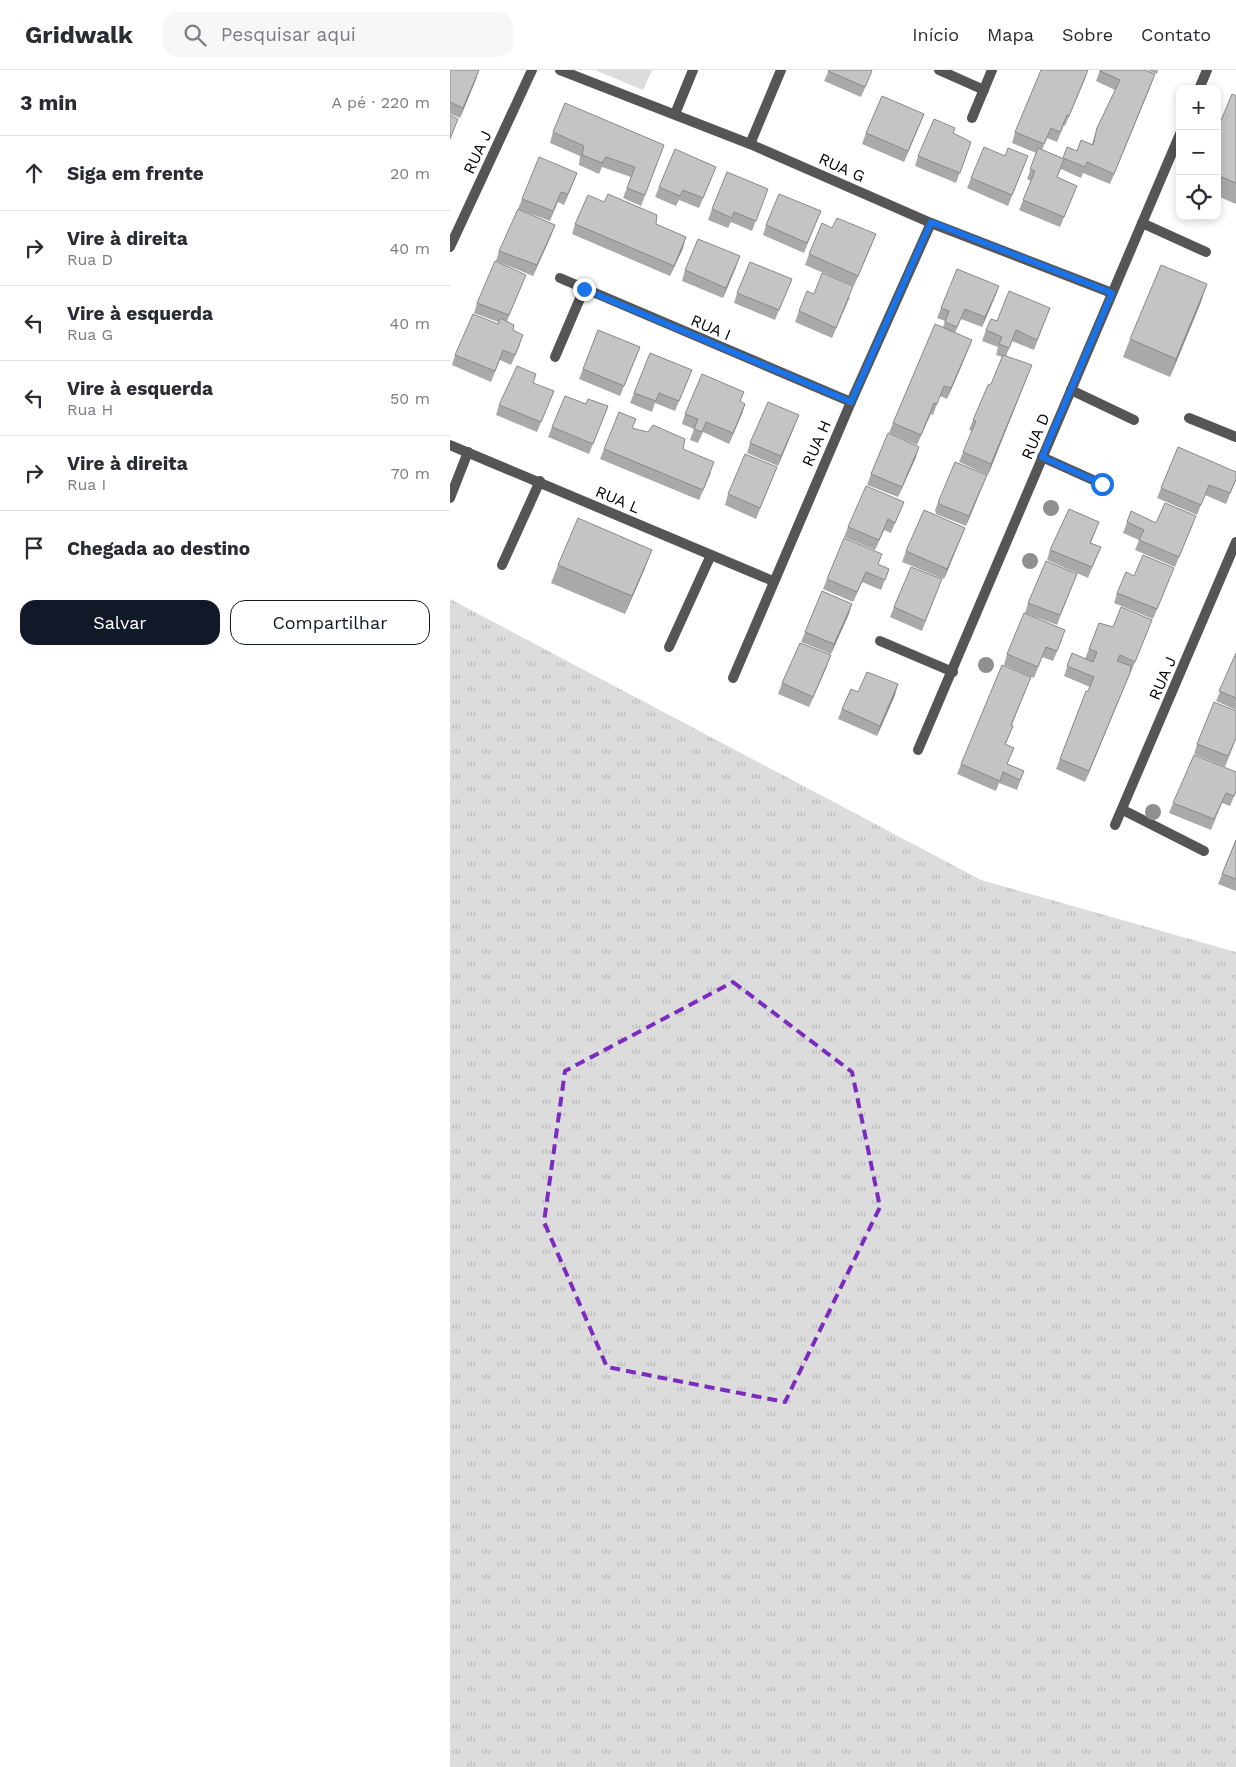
<!DOCTYPE html>
<html lang="pt">
<meta charset="utf-8">
<style>
:root{--surface:#fff;--page:#f7f7f7;--text:#2b2b33;--muted:#7c7c81;--line:#e1e1e2;--accent:#111827}
body{margin:0;font-family:"Work Sans",sans-serif;background:var(--page);color:var(--text)}
.controls{position:absolute;right:15px;top:15px;display:grid;overflow:hidden;border-radius:10px;box-shadow:0 2px 8px #0003}
.controls button{width:45px;height:45px;display:grid;place-items:center;padding:0;border:0;border-bottom:1px solid var(--line);background:var(--surface);color:var(--text);font:25px sans-serif}
.stop{position:absolute;width:15px;height:15px;margin:-11px;border:4px solid #1a73e8;border-radius:50%;background:#fff}
.stop.end{background:#1a73e8;border-color:#fff;box-shadow:0 1px 5px #0008}
.list{margin:0;padding:0;list-style:none}
h2{display:flex;justify-content:space-between;align-items:center;height:65px;margin:0;padding:0 20px;font-size:21px}
h2 small{font-size:16px;font-weight:400;color:var(--muted)}
.list li{display:grid;grid-template-columns:32px 1fr auto;gap:15px;align-items:center;box-sizing:border-box;height:75px;padding:0 20px;border-top:1px solid var(--line)}
.list b{display:block;font-size:19px;white-space:nowrap}
.list p{margin:0;font-size:16px;white-space:nowrap;color:var(--muted)}
.list em{font-size:16px;font-style:normal;color:var(--muted)}
.actions{display:flex;gap:10px;padding:15px 20px}
.actions a{flex:1;padding:11px 0;border:1px solid var(--accent);border-radius:15px;text-align:center;font-size:18px;color:var(--accent)}
.actions .main{background:var(--accent);color:#fff}
.icon{flex:none;width:28px;height:28px;fill:none;stroke:currentColor;stroke-width:2;stroke-linecap:round;stroke-linejoin:round}
.map{position:relative;flex:none;width:786px;height:1697px;overflow:hidden}
header{display:flex;align-items:center;gap:30px;box-sizing:border-box;height:70px;padding:0 25px;background:var(--surface);border-bottom:1px solid var(--line)}
header strong{font-size:24px}
nav{display:flex;gap:28px;margin-inline-start:auto;font-size:18px}
.search{width:350px;height:45px;background:var(--page);display:flex;align-items:center;gap:12px;box-sizing:border-box;padding:0 18px;border-radius:15px;color:var(--muted);font-size:19px}
main{display:flex}
aside{flex:1;background:var(--surface)}
.map>svg:first-child{display:block}
.grass{fill:url(#grass-tufts)}
.park{fill:#dcdcdc}
.lines{fill:none;stroke-linecap:round;stroke-linejoin:round}
.service{stroke:#555;stroke-width:10}
.minor{stroke:#555;stroke-width:10}
.tree{fill:#8f8f8f}
.wall{fill:#a9a9a9}
.shaded-wall{fill:#898989}
.building{fill:#c4c4c4;stroke:#898989}
.route{stroke:#1a73e8;stroke-width:6}
.marked{fill:none;stroke:#7b2cbf;stroke-width:4;stroke-dasharray:10 6;stroke-linejoin:round}
.labels{text-anchor:middle;stroke-width:4;stroke-linejoin:round;paint-order:stroke}
.street-label{font-size:16px;fill:#000;stroke:#fff}
</style>
<header>
<strong>Gridwalk</strong>
<div class="search"><svg class="icon" aria-label="search" viewBox="0 0 24 24"><circle cx="10" cy="10" r="6"/><path d="M15 15l6 6"/></svg>Pesquisar aqui</div>
<nav><a>Início</a><a>Mapa</a><a>Sobre</a><a>Contato</a></nav>
</header>
<main>
<aside>
<h2>3 min<small>A pé · 220 m</small></h2>
<ul class="list">
<li><svg class="icon" aria-label="ahead" viewBox="0 0 24 24"><path d="M12 20V5M6 11l6-6 6 6"/></svg><div><b>Siga em frente</b></div><em>20 m</em></li>
<li><svg class="icon" aria-label="right" viewBox="0 0 24 24"><path d="M7 20v-9h11M14 6l5 5-5 5"/></svg><div><b>Vire à direita</b><p>Rua D</p></div><em>40 m</em></li>
<li><svg class="icon" aria-label="left" viewBox="0 0 24 24"><path d="M17 20v-9H6M10 6l-5 5 5 5"/></svg><div><b>Vire à esquerda</b><p>Rua G</p></div><em>40 m</em></li>
<li><svg class="icon" aria-label="left" viewBox="0 0 24 24"><path d="M17 20v-9H6M10 6l-5 5 5 5"/></svg><div><b>Vire à esquerda</b><p>Rua H</p></div><em>50 m</em></li>
<li><svg class="icon" aria-label="right" viewBox="0 0 24 24"><path d="M7 20v-9h11M14 6l5 5-5 5"/></svg><div><b>Vire à direita</b><p>Rua I</p></div><em>70 m</em></li>
<li><svg class="icon" aria-label="arrive" viewBox="0 0 24 24"><path d="M6 21V4h12l-3 4 3 4H6"/></svg><div><b>Chegada ao destino</b></div></li>
</ul>
<div class="actions"><a class="main">Salvar</a><a>Compartilhar</a></div>
</aside>
<div class="map">
<svg width="786" height="1697" viewBox="0 0 786 1697">
<defs>
<pattern id="grass-tufts" width="24" height="20" patternUnits="userSpaceOnUse" patternTransform="scale(1.25)"><rect width="24" height="20" fill="#dcdcdc"/><path d="M3 7l-1-3M5 7V3M7 7l1-3M15 17l-1-3M17 17v-4M19 17l1-3" fill="none" stroke="#bbb"/></pattern>
</defs>
<rect width="100%" height="100%" fill="#fff"/>
<path class="grass" d="M0,529L531,810L786,882V1697H0Z"/>
<path class="park" d="M145,0H202L193,20Z"/>
<g class="lines">
<g class="service">
<path d="M489,0L534,20"/>
<path d="M225,44L243,0"/>
<path d="M692,153L756,182"/>
<path d="M105,287L134,219"/>
<path d="M621,320L684,350"/>
<path d="M739,348L786,367"/>
<path d="M592,387L652,414"/>
<path d="M0,428L18,382"/>
<path d="M52,495L90,411"/>
<path d="M430,571L503,602"/>
<path d="M219,577L261,485"/>
<path d="M673,740L754,781"/>
</g>
<g class="minor">
<path d="M110,0L300,74L481,153L662,223"/>
<path d="M749,19L757,0"/>
<path d="M522,48L542,0"/>
<path d="M300,74L331,0"/>
<path d="M0,177L82,0"/>
<path d="M110,208L401,332"/>
<path d="M0,375L323,511"/>
<path d="M283,608L401,332L481,153"/>
<path d="M468,680L730,64"/>
<path d="M665,755L786,472"/>
</g>
</g>
<g class="tree">
<circle cx="601" cy="438" r="8"/>
<circle cx="580" cy="491" r="8"/>
<circle cx="536" cy="595" r="8"/>
<circle cx="703" cy="742" r="8"/>
</g>
<g class="wall">
<path d="M0,0L27,7L10,48L0,44Z"/>
<path d="M379,0L418,11L411,27L374,11Z"/>
<path d="M650,0L701,15L660,114L633,103L631,108L611,99L607,108L627,116L610,157L569,140L581,111L577,109L586,83L562,73L565,62L636,7L615,56L614,55L607,72L597,68L592,80L613,88L642,74L647,58L665,20L646,11Z"/>
<path d="M697,0H708L707,4Z"/>
<path d="M786,26V134L767,126V60Z"/>
<path d="M474,44L454,92L412,74L416,63Z"/>
<path d="M103,62L214,75L191,136L173,128L181,107L152,97L149,104L129,95L130,86L100,73Z"/>
<path d="M503,63L521,72L506,113L465,96L468,86Z"/>
<path d="M555,86L574,96L558,136L517,118L521,108Z"/>
<path d="M127,103L114,135L108,132L100,151L68,139L72,129Z"/>
<path d="M262,107L249,138L229,130L226,136L205,127L209,117Z"/>
<path d="M314,129L302,161L281,152L278,158L258,150L262,139Z"/>
<path d="M154,132L206,154L233,178L220,206L122,164L125,154Z"/>
<path d="M371,141L354,183L313,165L316,155Z"/>
<path d="M105,155L83,206L46,191L49,181Z"/>
<path d="M422,174L404,216L355,195L359,184Z"/>
<path d="M286,197L273,228L232,211L235,200Z"/>
<path d="M342,209L325,250L284,233L287,223Z"/>
<path d="M72,215L57,251L63,260L70,275L61,295L50,290L41,312L2,295L5,285L48,254V252L24,243L27,233Z"/>
<path d="M549,216L532,257L511,249L505,263L522,270L511,297L497,329L490,326L483,345L481,344L467,375L439,363L443,353L493,257L495,251L487,248L491,238Z"/>
<path d="M364,224L400,227L382,268L345,252L349,241Z"/>
<path d="M751,232L720,307L673,287L680,269Z"/>
<path d="M600,238L584,280L562,271L556,286L578,305L538,405L509,392L522,361L519,360L523,350L541,314L552,287L546,285L548,277L532,271L536,260L547,251Z"/>
<path d="M148,260L190,277L170,326L129,309Z"/>
<path d="M238,310L225,341L205,333L202,342L180,333L184,323Z"/>
<path d="M83,313L104,321L87,362L46,345L49,335Z"/>
<path d="M291,332L295,334L279,374L253,362L248,373L240,370L244,359L232,354L235,344Z"/>
<path d="M136,334L158,336L139,384L98,367L102,357Z"/>
<path d="M345,355L328,396L297,383L300,373Z"/>
<path d="M183,358L233,379L261,403L249,430L150,389L154,379Z"/>
<path d="M466,387L448,427L417,415L421,404Z"/>
<path d="M327,397L306,449L275,435L278,424Z"/>
<path d="M537,405L516,456L486,444L485,440L489,430Z"/>
<path d="M786,410L776,434L755,425L747,445L707,428L711,418Z"/>
<path d="M454,432L441,463L434,460L425,480L394,467L398,457Z"/>
<path d="M681,441L706,453L742,456L725,497L685,480L689,470L673,463Z"/>
<path d="M649,452L641,473L651,477L638,508L597,490L600,480Z"/>
<path d="M515,458L494,509L452,492L456,481Z"/>
<path d="M108,495L195,498L175,544L101,513Z"/>
<path d="M428,495L439,499L431,520L412,512L403,532L373,519L377,509Z"/>
<path d="M684,506L720,508L703,549L664,533L667,523Z"/>
<path d="M492,509L472,561L440,547L444,537Z"/>
<path d="M623,514L607,555L575,543L578,533Z"/>
<path d="M402,534L381,584L351,572L355,562Z"/>
<path d="M649,553L663,557L698,560L681,602H680L676,613L635,712L606,699L636,621H638L640,617L614,606L622,583L635,589Z"/>
<path d="M612,570L603,591L592,587L584,608L554,595L557,584Z"/>
<path d="M786,583V640L766,631Z"/>
<path d="M377,596L359,637L328,624L332,613Z"/>
<path d="M577,617L562,655L563,656L556,674L557,694L574,701L567,720L549,713L546,721L507,704L511,694Z"/>
<path d="M408,622L445,625L427,666L388,649L392,639Z"/>
<path d="M786,641V669L775,697L744,684L747,674Z"/>
<path d="M786,702V722L780,736L772,733L761,760L719,743L723,733Z"/>
<path d="M786,770V821L768,814Z"/>
</g>
<g class="shaded-wall">
<path d="M30,0L27,7L10,48L13,38Z"/>
<path d="M705,4L701,15L660,114L664,104Z"/>
<path d="M474,44L470,54L454,92L458,81Z"/>
<path d="M127,103L123,113L114,135L118,124Z"/>
<path d="M105,155L101,166L83,206L87,195Z"/>
<path d="M236,167L233,178L220,206L224,196Z"/>
<path d="M290,186L286,197L273,228L276,218Z"/>
<path d="M757,214L751,232L720,307L726,289Z"/>
<path d="M549,216L545,227L532,257L535,247Z"/>
<path d="M522,270L511,297L497,329L501,318Z"/>
<path d="M582,295L538,405L541,394Z"/>
<path d="M295,334L292,344L279,374L283,363Z"/>
<path d="M349,345L345,355L328,396L331,386Z"/>
<path d="M469,377L466,387L448,427L452,417Z"/>
<path d="M537,405L533,415L516,456L519,446Z"/>
<path d="M438,449L434,460L425,480L429,470Z"/>
<path d="M515,458L511,468L494,509L497,499Z"/>
<path d="M202,480L195,498L175,544L182,526Z"/>
<path d="M416,502L412,512L403,532L407,522Z"/>
<path d="M402,534L399,544L381,584L384,574Z"/>
<path d="M381,585L377,596L359,637L363,627Z"/>
<path d="M680,603L676,613L635,712L639,701Z"/>
<path d="M448,614L445,625L427,666L430,656Z"/>
</g>
<g class="building">
<path d="M0,0H29L13,38L0,32Z"/>
<path d="M379,0H421L422,1L415,17L378,1Z"/>
<path d="M591,0H638L619,46L617,45L610,62L601,58L594,74L565,62Z"/>
<path d="M650,0H694L705,4L664,104L637,92L635,97L613,88L617,77L627,81L631,70L643,75L647,58L670,10L650,1Z"/>
<path d="M782,24L786,26V113L767,105V60Z"/>
<path d="M432,26L474,44L458,81L416,63Z"/>
<path d="M115,33L214,75L195,125L177,118L185,97L156,87L152,93L132,85L134,76L103,62Z"/>
<path d="M0,45L8,49L0,69Z"/>
<path d="M484,49L505,58L503,63L521,72L510,103L468,86Z"/>
<path d="M534,77L555,86L558,78L578,86L562,125L521,108Z"/>
<path d="M588,78L614,89L607,107L627,116L614,147L573,130L585,101L580,99Z"/>
<path d="M225,79L266,97L253,128L233,120L230,126L209,117Z"/>
<path d="M89,87L127,103L118,124L111,122L103,141L72,129Z"/>
<path d="M277,102L318,119L306,151L284,142L282,148L262,139Z"/>
<path d="M158,124L207,145L206,154L236,167L224,196L125,154L138,125L154,132Z"/>
<path d="M329,124L371,141L357,173L316,155Z"/>
<path d="M68,139L105,155L87,195L49,181Z"/>
<path d="M387,148L426,164L408,206L359,184L372,153L382,158Z"/>
<path d="M248,169L290,186L276,218L235,200Z"/>
<path d="M45,191L76,205L59,245L27,233Z"/>
<path d="M300,192L342,209L329,240L287,223Z"/>
<path d="M711,195L757,214L726,289L680,269Z"/>
<path d="M507,199L549,216L535,247L515,239L507,257L495,252L499,241L491,238Z"/>
<path d="M372,203L403,216L386,258L349,241L357,221L364,224Z"/>
<path d="M559,221L600,238L587,270L566,260L559,278L549,274L552,267L536,260L541,249L547,251Z"/>
<path d="M23,244L48,254L50,248L64,255L63,260L73,265L65,285L53,280L45,301L5,285Z"/>
<path d="M485,254L522,270L501,318L494,316L487,334L484,333L471,365L443,353Z"/>
<path d="M148,260L190,277L174,316L133,299Z"/>
<path d="M200,283L242,300L229,331L209,323L206,331L184,323Z"/>
<path d="M553,285L582,295L541,394L513,382L526,351L523,350L538,315L541,314Z"/>
<path d="M67,296L86,304L83,313L104,321L91,352L49,335Z"/>
<path d="M252,304L294,322L290,331L295,334L283,363L256,352L252,362L244,359L248,349L235,344Z"/>
<path d="M115,326L136,334L138,329L158,336L143,374L102,357Z"/>
<path d="M318,332L349,345L331,386L300,373Z"/>
<path d="M169,342L186,349L182,358L198,362L203,355L235,369L233,379L264,392L253,420L154,379Z"/>
<path d="M438,363L469,377L452,417L421,404Z"/>
<path d="M728,377L786,402V409L780,423L759,415L751,435L711,418Z"/>
<path d="M295,384L327,397L310,438L278,424Z"/>
<path d="M505,392L537,405L519,446L489,434V430Z"/>
<path d="M416,416L454,432L445,453L438,449L429,470L398,457Z"/>
<path d="M715,433L746,446L729,487L689,470L694,460L677,452L681,441L706,453Z"/>
<path d="M619,439L649,452L640,473L651,477L642,497L600,480Z"/>
<path d="M474,440L515,458L497,499L456,481Z"/>
<path d="M128,448L202,480L182,526L108,495Z"/>
<path d="M394,468L432,484L428,494L439,499L435,510L416,502L407,522L377,509Z"/>
<path d="M693,485L724,498L707,539L667,523L676,502L684,506Z"/>
<path d="M596,491L627,504L610,545L578,533Z"/>
<path d="M461,497L492,509L475,551L444,537Z"/>
<path d="M372,521L402,534L384,574L355,562Z"/>
<path d="M671,537L702,550L685,592L670,585L667,591L681,596L680,603L639,701L610,689L636,621H638L644,607L617,596L622,583L643,592L647,582L639,579L649,553L663,557Z"/>
<path d="M574,543L615,560L607,581L596,577L588,597L557,584Z"/>
<path d="M350,573L381,585L363,627L332,613Z"/>
<path d="M786,583V628L769,621Z"/>
<path d="M552,595L581,607L561,655L563,656L555,674L564,678L557,694L574,701L570,710L553,702L550,711L511,694Z"/>
<path d="M417,602L448,614L430,656L392,639L401,619L408,622Z"/>
<path d="M764,632L786,641V668L778,686L747,674Z"/>
<path d="M744,685L786,702V721L784,726L776,723L764,749L723,733Z"/>
<path d="M786,770V809L772,804Z"/>
</g>
<g class="lines">
<path class="route" d="M134,219L401,332L481,152L662,223L592,387L652,414"/>
</g>
<path class="marked" d="M283,912L402,1002L430,1137L335,1332L157,1297L94,1152L115,1001Z"/>
<g class="labels">
<g class="street-label">
<text transform="translate(27 82) rotate(-65)" y="6">RUA J</text>
<text transform="translate(392 97) rotate(24)" y="6">RUA G</text>
<text transform="translate(261 257) rotate(23)" y="6">RUA I</text>
<text transform="translate(585 366) rotate(-67)" y="6">RUA D</text>
<text transform="translate(366 373) rotate(-66)" y="6">RUA H</text>
<text transform="translate(168 429) rotate(23)" y="6">RUA L</text>
<text transform="translate(712 608) rotate(-67)" y="6">RUA J</text>
</g>
</g>
</svg>
<div class="controls">
<button>+</button>
<button>−</button>
<button><svg class="icon" aria-label="locate" viewBox="0 0 24 24"><circle cx="12" cy="12" r="6"/><path d="M12 2v4M12 18v4M2 12h4M18 12h4"/></svg></button>
</div>
<div class="stop" style="left:652px;top:414px"></div>
<div class="stop end" style="left:134px;top:219px"></div>
</div>
</main>
